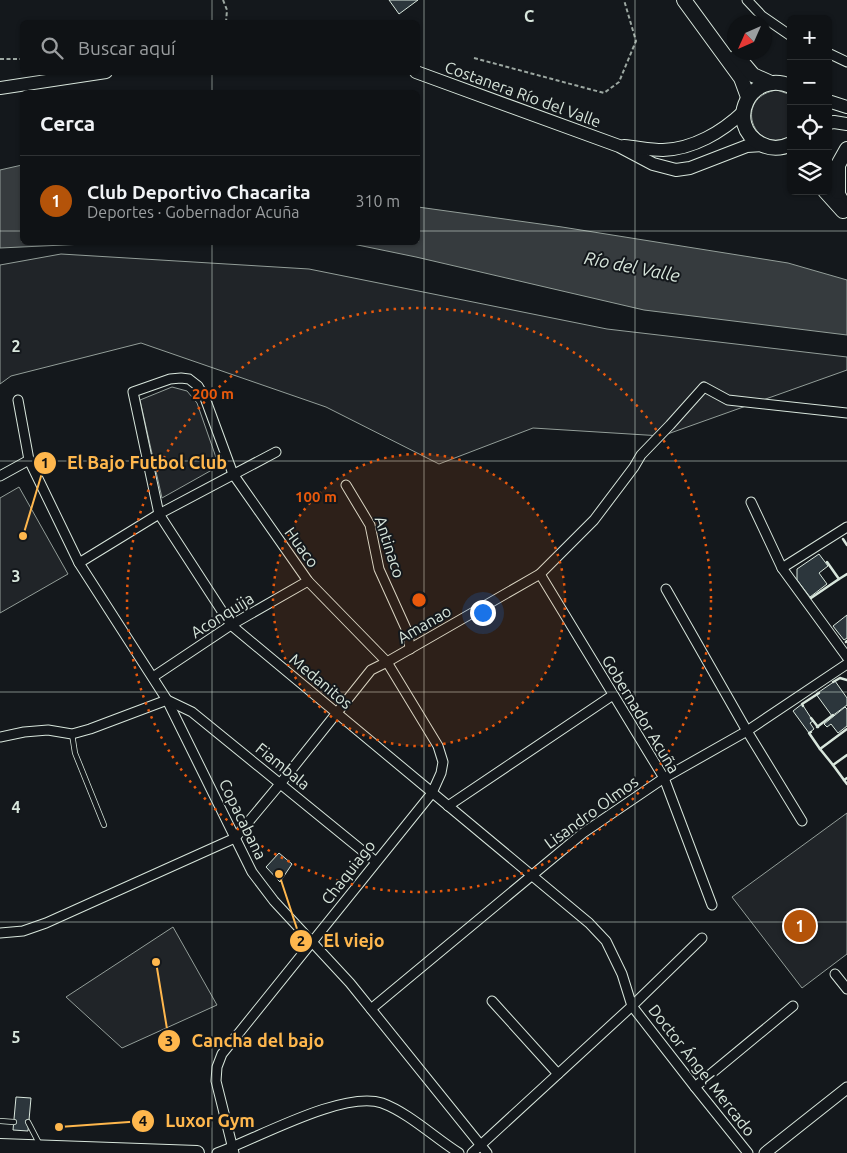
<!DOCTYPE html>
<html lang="es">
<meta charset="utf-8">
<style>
:root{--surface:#0f1215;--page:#1d2022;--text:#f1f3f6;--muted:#9b9ea0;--line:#2f3234;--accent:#b45309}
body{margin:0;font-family:Ubuntu,sans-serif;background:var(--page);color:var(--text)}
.controls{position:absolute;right:15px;top:15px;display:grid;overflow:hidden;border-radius:8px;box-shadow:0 1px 4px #0004}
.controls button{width:45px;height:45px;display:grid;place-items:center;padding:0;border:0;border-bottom:1px solid var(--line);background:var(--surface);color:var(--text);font:25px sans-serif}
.compass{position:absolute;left:727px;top:15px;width:45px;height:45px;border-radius:50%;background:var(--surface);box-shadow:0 1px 4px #0004;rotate:225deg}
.you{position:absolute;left:482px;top:612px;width:18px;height:18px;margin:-12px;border:4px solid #fff;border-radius:50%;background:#1a73e8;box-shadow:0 0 0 8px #1a73e833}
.badge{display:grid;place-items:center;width:32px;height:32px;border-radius:50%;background:var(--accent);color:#fff;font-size:16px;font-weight:700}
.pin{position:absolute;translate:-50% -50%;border:2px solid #fff;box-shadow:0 1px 5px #0006}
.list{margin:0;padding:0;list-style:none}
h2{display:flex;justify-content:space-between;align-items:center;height:65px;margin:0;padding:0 20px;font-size:21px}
h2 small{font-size:16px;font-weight:400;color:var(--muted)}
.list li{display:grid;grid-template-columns:32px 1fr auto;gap:15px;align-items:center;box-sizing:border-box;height:90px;padding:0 20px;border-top:1px solid var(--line)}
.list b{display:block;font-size:19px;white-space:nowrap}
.list p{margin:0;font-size:16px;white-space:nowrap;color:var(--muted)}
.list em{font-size:16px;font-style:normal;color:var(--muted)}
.icon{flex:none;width:28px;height:28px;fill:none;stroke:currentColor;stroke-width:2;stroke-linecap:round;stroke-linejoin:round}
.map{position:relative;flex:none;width:847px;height:1153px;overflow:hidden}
.search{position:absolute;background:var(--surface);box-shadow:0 1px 4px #0004;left:20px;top:20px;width:400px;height:55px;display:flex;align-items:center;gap:12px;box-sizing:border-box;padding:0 18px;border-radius:8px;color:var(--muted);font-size:19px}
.panel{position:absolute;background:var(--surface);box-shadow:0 1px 4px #0004;left:20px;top:90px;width:400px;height:155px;border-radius:8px}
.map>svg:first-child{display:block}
.green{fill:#202428;stroke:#939e99}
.water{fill:#363b3e;stroke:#939e99}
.building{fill:#2c363c;stroke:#d8e6dc}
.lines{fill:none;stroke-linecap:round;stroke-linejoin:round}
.service-casing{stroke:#d8e6dc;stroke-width:6}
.minor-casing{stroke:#d8e6dc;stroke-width:11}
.tertiary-casing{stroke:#d8e6dc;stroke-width:13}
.secondary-casing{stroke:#d8e6dc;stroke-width:14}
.primary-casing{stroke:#d8e6dc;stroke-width:16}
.path{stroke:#9da8a2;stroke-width:2;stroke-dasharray:4 2.5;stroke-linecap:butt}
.service{stroke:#14181c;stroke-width:4.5}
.minor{stroke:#14181c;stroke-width:9}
.tertiary{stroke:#14181c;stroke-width:11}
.secondary{stroke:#14181c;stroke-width:12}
.primary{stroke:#14181c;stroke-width:14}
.wall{stroke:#d8e6dc;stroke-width:2.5}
.grid{fill:none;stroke:#d8e6dc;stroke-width:1;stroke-opacity:0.55}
.ring{fill:none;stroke:#e8590c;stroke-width:2.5;stroke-dasharray:2.5 5}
.labels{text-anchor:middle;stroke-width:4;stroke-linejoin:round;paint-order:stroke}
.street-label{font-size:16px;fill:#d8e6dc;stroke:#14181c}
.water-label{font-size:18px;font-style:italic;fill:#d8e6dc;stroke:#14181c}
.grid-label{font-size:16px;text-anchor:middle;font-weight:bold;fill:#d8e6dc;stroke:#14181c;stroke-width:4;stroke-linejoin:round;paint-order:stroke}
.centre{fill:#e8590c;stroke:#14181c;stroke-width:2.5}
.ring-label{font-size:15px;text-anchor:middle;font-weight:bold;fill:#e8590c;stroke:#14181c;stroke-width:4;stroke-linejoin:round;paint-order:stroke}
.leader{fill:none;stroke:#ffb74d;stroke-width:2}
.callout-dot{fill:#ffb74d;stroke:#14181c;stroke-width:2}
.mark-label{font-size:15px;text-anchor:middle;font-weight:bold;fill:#111}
.callout-label{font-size:18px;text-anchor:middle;font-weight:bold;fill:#ffb74d;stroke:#14181c;stroke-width:4;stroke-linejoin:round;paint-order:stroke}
</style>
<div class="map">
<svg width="847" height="1153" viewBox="0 0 847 1153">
<rect width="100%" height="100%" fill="#14181c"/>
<g class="green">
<path d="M777,90L791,95V136C753,156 732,97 777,90Z"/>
<path d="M61,254L309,269L607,329L847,357V370L662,436L533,428L439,464L326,407L141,343L11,376L0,384V265Z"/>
<path d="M172,387L187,391L197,403L219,466L162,498L140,400Z"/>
<path d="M19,487L68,574L0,613V498Z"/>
<path d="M847,813V954L802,988L732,897Z"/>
<path d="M173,927L217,1005L122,1048L66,997Z"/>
</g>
<g class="water">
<path d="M22,165V242L106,243L0,248V170Z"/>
<path d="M418,207L562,227L788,263L847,280V335L644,310L416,257L348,243L418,242Z"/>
</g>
<g class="building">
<path d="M389,0H418L399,14Z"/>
<path d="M819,554L828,566L819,573L827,584L810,597L797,580V569Z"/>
<path d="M847,615V638L844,640L833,626Z"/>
<path d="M835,681L847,698V705L832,716L816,694Z"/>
<path d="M802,704L813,721L810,723L814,729L809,733L793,711Z"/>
<path d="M845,707L847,709V726L838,733L831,724L827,727L824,724Z"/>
<path d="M279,853L292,864L280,882L266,867Z"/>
<path d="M16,1097L31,1098L28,1131L13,1130Z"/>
</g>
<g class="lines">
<defs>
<g id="service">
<path d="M72,734L75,753L104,825"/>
<path d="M0,1121L14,1122"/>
<path d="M28,1122L40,1145"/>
</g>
<g id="minor">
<path d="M747,0L762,16L791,36"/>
<path d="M828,53L847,62"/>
<path d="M18,400L29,460L79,563L167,700L252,872L274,901L350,983L487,1153"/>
<path d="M0,476L29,460"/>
<path d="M346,485L370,525L379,569L408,633L410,649"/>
<path d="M751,502L782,568L847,657"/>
<path d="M79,563L159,514L276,452"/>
<path d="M782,568L847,527"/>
<path d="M540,574L664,778L712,905"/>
<path d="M666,589L747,731L802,821"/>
<path d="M153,677L231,625L308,581"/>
<path d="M0,737L24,732L48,730L72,734L90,729L167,700L192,712L375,861"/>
<path d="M448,806L613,695"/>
<path d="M0,933L23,931L46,923L235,838L280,784L371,670L387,662L540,574L594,520L634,467L641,455L670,425L704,387L728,400L847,413"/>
<path d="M835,974L847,989"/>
<path d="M492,1001L558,1074"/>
<path d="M371,1009L583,833L664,778L747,731L847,664"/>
<path d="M695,1087L793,1006"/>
<path d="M217,1153C256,1139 343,1090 382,1103C409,1113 435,1138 459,1153"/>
<path d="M234,1153L216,1081L217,1067L222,1054L432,793L441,773L443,762L438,746L387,662L308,581L233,474L205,398L198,386L189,379L181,378L170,379L133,392L159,514L231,625L589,923L606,941L622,974L632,1006L695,1087L748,1153"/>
<path d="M472,1153L632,1006L702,938"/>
</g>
<path id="tertiary" d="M765,1153L847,1088"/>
<g id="secondary">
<path d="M416,72L619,146L653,164L676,170L690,168L747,146L763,145"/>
<path d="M0,88L106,72"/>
<path d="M828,101L847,107"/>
<path d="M828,123L834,122L847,124"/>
<path d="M624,146C637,147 650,150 663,150C693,149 722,132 743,112"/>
</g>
<g id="primary">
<path d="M684,0L741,78L748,97"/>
<path d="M737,56L753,75L771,83"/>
<path d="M791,86C750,69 724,124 761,144C770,149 781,149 791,144"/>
<path d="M828,177L847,210"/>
<path d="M825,191L843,211"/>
<path d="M838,192V165L847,149"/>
<path d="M0,1146L197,1153"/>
</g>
</defs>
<use href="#service" class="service-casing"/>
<use href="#minor" class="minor-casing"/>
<use href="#tertiary" class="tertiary-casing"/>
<use href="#secondary" class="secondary-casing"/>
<use href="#primary" class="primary-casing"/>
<g class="path">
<path d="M223,0L227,10L226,22"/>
<path d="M474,58L604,93L619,82L636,41L624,0"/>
<path d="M0,59H22"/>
</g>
<use href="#service" class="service"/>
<use href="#minor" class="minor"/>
<use href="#tertiary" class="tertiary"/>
<use href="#secondary" class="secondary"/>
<use href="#primary" class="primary"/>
<g class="wall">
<path d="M843,539L847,545"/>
<path d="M827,562L839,579L847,574"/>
<path d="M811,598L839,579"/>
<path d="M846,642L847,641"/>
<path d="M833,682L840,678L847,680"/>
<path d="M803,706L802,704L819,693"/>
<path d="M811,718L818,727"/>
<path d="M817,727L833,715"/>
<path d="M811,732L809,733L820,749"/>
<path d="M833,765L820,749L847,729"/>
<path d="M847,778L844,780L847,784"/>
<path d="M844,780L833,765L847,755"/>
</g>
</g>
<path class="grid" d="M212,0V22M424,0V1153M635,0V1153M212,72V92M0,231H22M418,231H847M212,242V1153M0,461H847M0,692H847M0,922H847"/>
<circle cx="419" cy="600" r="146" fill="#e8590c" fill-opacity=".12"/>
<g class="ring">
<circle cx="419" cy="600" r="146"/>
<circle cx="419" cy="600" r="292"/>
</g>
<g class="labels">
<g class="street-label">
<text transform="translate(523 94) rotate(20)" y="6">Costanera Río del Valle</text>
<text transform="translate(302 547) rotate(54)" y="6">Huaco</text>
<text transform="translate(390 547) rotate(72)" y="6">Antinaco</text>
<text transform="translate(222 615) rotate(-32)" y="6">Aconquija</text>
<text transform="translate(424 624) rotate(-30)" y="6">Amanao</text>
<text transform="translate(321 681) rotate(40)" y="6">Medanitos</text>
<text transform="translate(641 714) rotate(59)" y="6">Gobernador Acuña</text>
<text transform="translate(283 766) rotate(39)" y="6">Fiambala</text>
<text transform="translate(591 812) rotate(-36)" y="6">Lisandro Olmos</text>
<text transform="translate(243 819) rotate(64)" y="6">Copacabana</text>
<text transform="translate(348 872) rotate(-52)" y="6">Chaquiago</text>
<text transform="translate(702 1070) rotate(52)" y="6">Doctor Ángel Mercado</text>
</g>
<g class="water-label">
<text transform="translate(632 267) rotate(11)" y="6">Río del Valle</text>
</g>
</g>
<g class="grid-label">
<text x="529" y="22">C</text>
<text x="16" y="352">2</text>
<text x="16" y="582">3</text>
<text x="16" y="813">4</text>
<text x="16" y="1043">5</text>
</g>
<circle cx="419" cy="600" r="8" class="centre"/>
<g class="ring-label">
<text x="213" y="399">200 m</text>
<text x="316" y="502">100 m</text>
</g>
<path class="leader" d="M23 536L45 463M279 874L301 941M156 962L169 1041M59 1127L143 1121"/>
<g class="callout-dot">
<circle cx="23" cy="536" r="5"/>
<circle cx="279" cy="874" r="5"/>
<circle cx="156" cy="962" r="5"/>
<circle cx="59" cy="1127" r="5"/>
<circle cx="45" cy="463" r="12"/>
<circle cx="301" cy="941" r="12"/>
<circle cx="169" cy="1041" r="12"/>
<circle cx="143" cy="1121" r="12"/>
</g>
<g class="mark-label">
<text x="45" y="468">1</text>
<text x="301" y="946">2</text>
<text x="169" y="1046">3</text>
<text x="143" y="1126">4</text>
</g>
<g class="callout-label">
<text x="147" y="469">El Bajo Futbol Club</text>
<text x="354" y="947">El viejo</text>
<text x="258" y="1047">Cancha del bajo</text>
<text x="210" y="1127">Luxor Gym</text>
</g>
</svg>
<div class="controls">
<button>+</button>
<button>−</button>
<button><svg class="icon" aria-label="locate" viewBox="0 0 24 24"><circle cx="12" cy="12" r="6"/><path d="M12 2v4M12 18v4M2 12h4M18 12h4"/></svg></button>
<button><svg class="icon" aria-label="layers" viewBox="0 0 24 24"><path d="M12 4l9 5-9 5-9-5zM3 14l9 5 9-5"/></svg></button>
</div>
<svg class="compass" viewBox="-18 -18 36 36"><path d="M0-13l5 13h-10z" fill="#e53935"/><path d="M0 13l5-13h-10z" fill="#9b9ea0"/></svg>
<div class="you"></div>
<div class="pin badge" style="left:800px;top:926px">1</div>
<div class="search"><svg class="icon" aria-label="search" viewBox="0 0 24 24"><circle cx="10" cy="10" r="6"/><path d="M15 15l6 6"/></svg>Buscar aquí</div>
<section class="panel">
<h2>Cerca<small></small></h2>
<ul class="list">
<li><span class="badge">1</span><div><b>Club Deportivo Chacarita</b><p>Deportes · Gobernador Acuña</p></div><em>310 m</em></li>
</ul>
</section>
</div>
